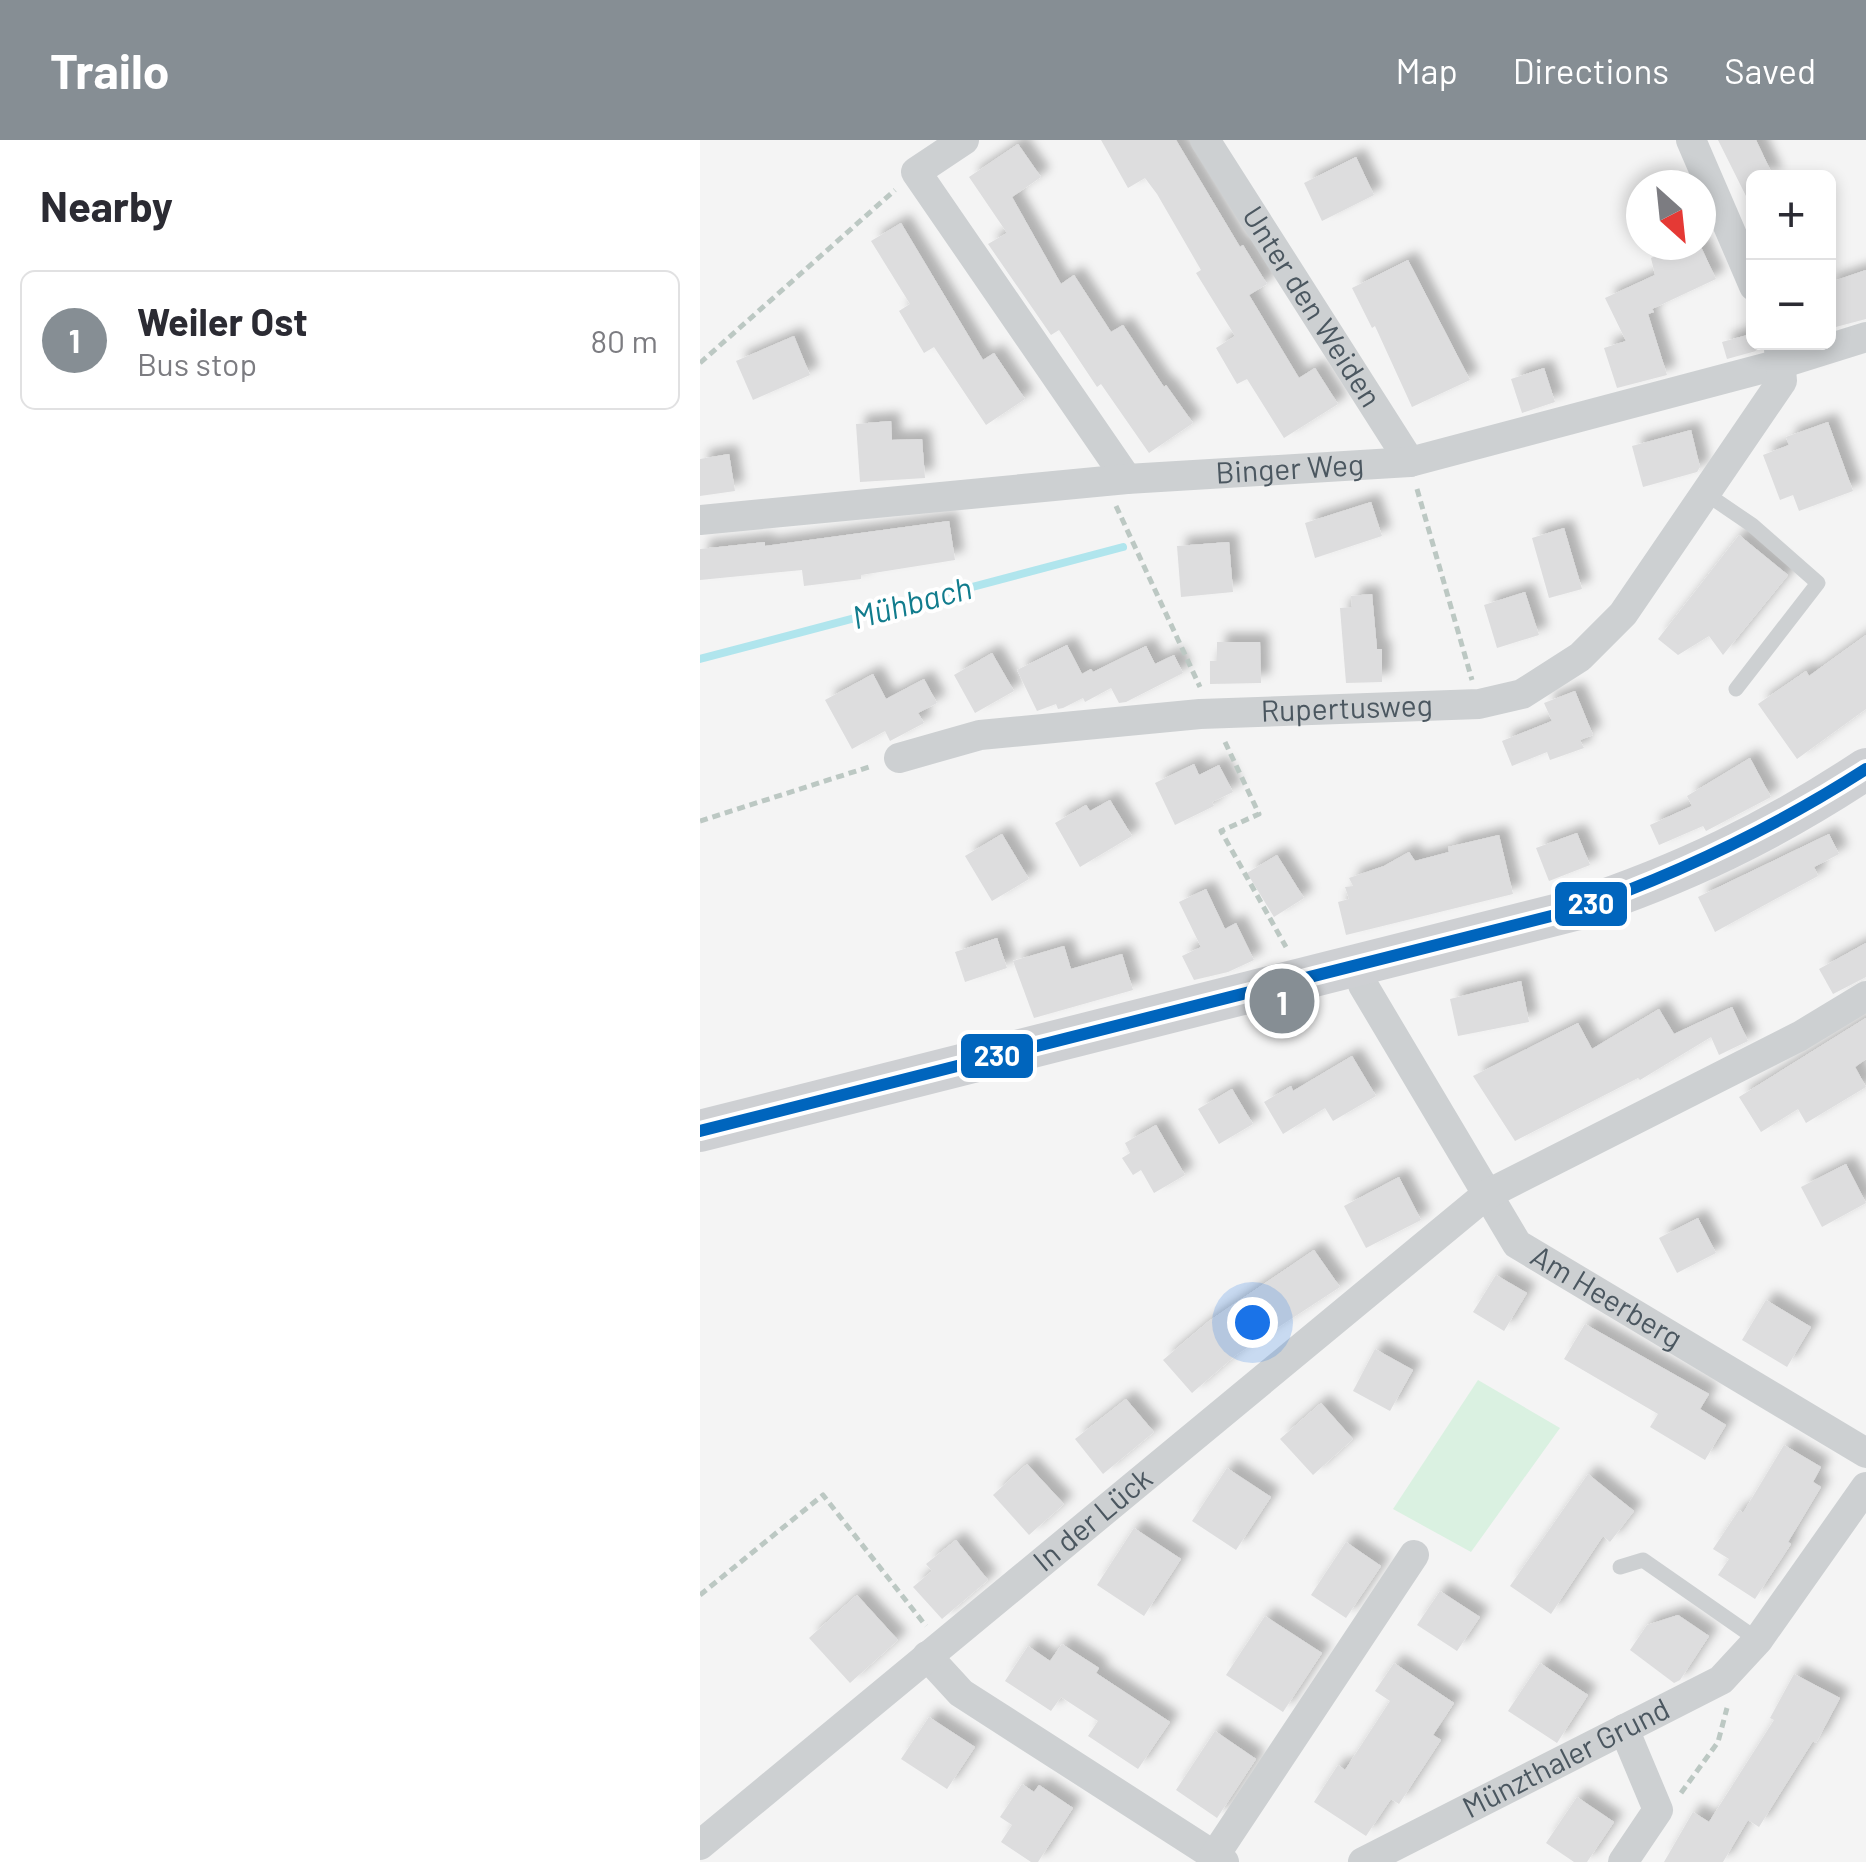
<!DOCTYPE html>
<meta charset="utf-8">
<style>
:root{--surface:#fff;--page:#f2f2f3;--text:#2b2b33;--muted:#7c7c81;--line:#e1e1e2;--accent:#868e94}
body{margin:0;font-family:Barlow,sans-serif;background:var(--page);color:var(--text)}
.controls{position:absolute;right:30px;top:30px;display:grid;overflow:hidden;border-radius:15px;box-shadow:0 5px 15px #0003}
.controls button{width:90px;height:90px;display:grid;place-items:center;padding:0;border:0;border-bottom:2px solid var(--line);background:var(--surface);color:var(--text);font:50px sans-serif}
.compass{position:absolute;left:926px;top:30px;width:90px;height:90px;border-radius:50%;background:var(--surface);box-shadow:0 5px 15px #0003;rotate:153deg}
.you{position:absolute;left:552px;top:1182px;width:35px;height:35px;margin:-25px;border:8px solid #fff;border-radius:50%;background:#1a73e8;box-shadow:0 0 0 15px #1a73e833}
.badge{display:grid;place-items:center;width:65px;height:65px;border-radius:50%;background:var(--accent);color:#fff;font-size:32px;font-weight:700}
.pin{position:absolute;translate:-50% -50%;border:5px solid #fff;box-shadow:0 2px 10px #0006}
.list{margin:0;padding:0;list-style:none}
h2{display:flex;justify-content:space-between;align-items:center;height:130px;margin:0;padding:0 40px;font-size:42px}
h2 small{font-size:32px;font-weight:400;color:var(--muted)}
.list li{display:grid;grid-template-columns:65px 1fr auto;gap:30px;align-items:center;box-sizing:border-box;height:140px;margin:0 20px 20px;padding:0 20px;border:2px solid var(--line);border-radius:15px}
.list b{display:block;font-size:38px;white-space:nowrap}
.list p{margin:0;font-size:32px;white-space:nowrap;color:var(--muted)}
.list em{font-size:32px;font-style:normal;color:var(--muted)}
.map{position:relative;flex:none;width:1166px;height:1722px;overflow:hidden}
header{display:flex;align-items:center;gap:60px;box-sizing:border-box;height:140px;padding:0 50px;background:var(--accent);color:#fff}
header strong{font-size:48px}
nav{display:flex;gap:55px;margin-inline-start:auto;font-size:35px}
main{display:flex}
aside{flex:1;background:var(--surface)}
.map>svg:first-child{display:block}
.park{fill:#daf1e1}
.lines{fill:none;stroke-linecap:round;stroke-linejoin:round}
.stream{stroke:#b0e5ed;stroke-width:8}
.building{fill:#ddddde;filter:url(#shadow)}
.path{stroke:#bcc8c3;stroke-width:5;stroke-dasharray:8 5;stroke-linecap:butt}
.lane{stroke:#cdd0d2;stroke-width:15}
.street{stroke:#cdd0d2;stroke-width:30}
.secondary{stroke:#ced0d3;stroke-width:42}
.bus-1-casing{stroke:#fff;stroke-width:20}
.bus-1{stroke:#0065bd;stroke-width:12}
.labels{text-anchor:middle;stroke-width:8;stroke-linejoin:round;paint-order:stroke}
.street-label{font-size:30px;fill:#4b5760;stroke:#fff}
.water-label{font-size:32px;font-style:italic;fill:#117c8d;stroke:#fff}
.line-badge{stroke:#fff;stroke-width:4}
.badge-label{font-size:28px;text-anchor:middle;font-weight:bold;fill:#fff}
</style>
<header>
<strong>Trailo</strong>
<nav><a>Map</a><a>Directions</a><a>Saved</a></nav>
</header>
<main>
<aside>
<h2>Nearby<small></small></h2>
<ul class="list">
<li><span class="badge">1</span><div><b>Weiler Ost</b><p>Bus stop</p></div><em>80 m</em></li>
</ul>
</aside>
<div class="map">
<svg width="1166" height="1722" viewBox="0 0 1166 1722">
<defs>
<filter id="shadow"><feDropShadow dx="9" dy="-9" stdDeviation="5" flood-color="#0004"/></filter>
</defs>
<rect width="100%" height="100%" fill="#f4f4f4"/>
<path class="park" d="M778,1240L860,1288L771,1412L693,1369Z"/>
<g class="lines">
<path class="stream" d="M0,519L423,407"/>
</g>
<g class="building">
<path d="M401,0H476L540,107L543,105L567,144L549,155L599,238L615,228L638,264L584,298L547,239L537,244L516,208L535,196L496,133L501,130L457,54L445,38L428,48Z"/>
<path d="M1018,0H1056L1074,38H1054V72Z"/>
<path d="M318,4L341,37L312,57L361,144L374,135L411,192L423,185L464,247L466,245L493,283L449,313L401,244L397,247L359,190L351,195L288,104L307,93L269,37Z"/>
<path d="M656,17L674,55L622,81L604,43Z"/>
<path d="M201,83L283,220L294,213L325,259L286,285L234,207L224,213L199,171L210,164L171,101Z"/>
<path d="M978,105H1000L1016,139L952,169L954,172L948,174L967,235L917,248L904,208L926,201L905,158L955,135L951,118Z"/>
<path d="M708,120L770,240L712,267L675,186L672,188L652,148Z"/>
<path d="M1166,130V179L1128,189V143Z"/>
<path d="M1051,194L1056,211L1027,219L1022,202Z"/>
<path d="M94,196L110,235L53,260L36,221Z"/>
<path d="M844,228L855,262L822,273L811,239Z"/>
<path d="M191,281L192,300L222,299L225,338L160,342L156,284Z"/>
<path d="M1128,282L1153,351L1099,371L1093,355L1080,360L1063,315L1089,305L1086,297Z"/>
<path d="M991,290L1000,327L997,332L943,347L932,306Z"/>
<path d="M29,314L35,351L0,356V319Z"/>
<path d="M671,362L682,396L615,418L605,383Z"/>
<path d="M249,381L255,420L161,435V439L104,446L102,430L0,440V409L65,402V406Z"/>
<path d="M864,388L882,449L849,458L832,398Z"/>
<path d="M1039,395L1088,435L1023,515L1009,496L978,515L958,499Z"/>
<path d="M529,402L533,452L481,457L477,406Z"/>
<path d="M825,452L839,495L797,508L784,465Z"/>
<path d="M672,454L677,509H682V542L646,543L640,468L652,467L651,456Z"/>
<path d="M1166,495V569L1097,619L1058,564L1106,531L1109,536Z"/>
<path d="M517,502H560L561,543L510,544V521H517Z"/>
<path d="M367,505L382,534L391,529L393,532L446,506L455,524L474,515L483,533L426,562L419,563L411,548L385,562L383,558L363,568L358,569L356,564L337,571L317,530Z"/>
<path d="M292,513L314,551L275,573L254,535Z"/>
<path d="M173,534L186,559L224,539L237,563L218,573L224,583L190,601L185,591L152,609L125,560Z"/>
<path d="M875,551L893,595L880,600L884,608L850,620L847,612L812,626L802,601L852,581L844,563Z"/>
<path d="M1050,618L1071,657L1006,691L1003,686L959,705L950,685L992,666L987,656Z"/>
<path d="M494,624L499,635L519,625L533,652L512,662L514,666L475,685L455,643Z"/>
<path d="M410,660L432,696L380,727L355,683L386,665L390,671Z"/>
<path d="M877,693L890,725L849,741L836,708Z"/>
<path d="M302,694L329,739L292,761L265,716Z"/>
<path d="M1129,694L1139,714L1114,727L1118,736L1015,792L998,757Z"/>
<path d="M799,695L813,754L646,795L638,762L649,759L645,747L653,746L649,738L684,726L709,712L715,721L749,712L748,707Z"/>
<path d="M577,715L604,758L574,777L547,733Z"/>
<path d="M506,749L525,789L536,783L554,820L528,832L494,840L482,816L501,807L479,762Z"/>
<path d="M297,798L307,828L265,842L255,812Z"/>
<path d="M1166,803V837L1133,854L1119,829Z"/>
<path d="M364,806L371,829L422,814L433,850L334,878L313,821Z"/>
<path d="M821,841L829,882L758,896L750,859Z"/>
<path d="M1032,867L1048,901L1019,915L1011,897L940,940L938,938L815,1001L773,936L878,883L892,909L959,869L974,894Z"/>
<path d="M1166,878V919L1155,927L1166,947L1106,983L1098,969L1061,992L1039,957Z"/>
<path d="M652,916L676,956L633,981L625,968L583,994L564,962L591,946L593,951Z"/>
<path d="M532,949L553,984L519,1004L498,969Z"/>
<path d="M456,985L485,1035L454,1053L441,1030L433,1035L422,1018L430,1013L425,1003Z"/>
<path d="M1146,1024L1166,1063L1122,1087L1101,1047Z"/>
<path d="M699,1037L721,1080L666,1108L644,1066Z"/>
<path d="M998,1078L1016,1113L977,1133L959,1098Z"/>
<path d="M614,1110L640,1147L536,1215L492,1253L463,1220L509,1181Z"/>
<path d="M796,1135L827,1153L804,1191L773,1172Z"/>
<path d="M1066,1160L1111,1187L1087,1227L1042,1200Z"/>
<path d="M885,1184L1009,1254L1000,1269L1026,1285L1005,1320L950,1287L958,1274L864,1219Z"/>
<path d="M675,1209L713,1230L690,1271L653,1251Z"/>
<path d="M426,1259L454,1292L403,1334L375,1299Z"/>
<path d="M621,1263L653,1299L613,1335L580,1299Z"/>
<path d="M1084,1305L1121,1327L1113,1342L1121,1347L1088,1402L1091,1404L1055,1459L1018,1435L1029,1419L1013,1409L1039,1370L1043,1373Z"/>
<path d="M327,1324L364,1364L329,1395L293,1355Z"/>
<path d="M527,1328L571,1357L536,1410L492,1381Z"/>
<path d="M888,1334L934,1371L910,1402L903,1396L851,1474L810,1446Z"/>
<path d="M434,1388L481,1419L444,1476L397,1445Z"/>
<path d="M256,1400L288,1440L242,1479L213,1447L232,1431L226,1424Z"/>
<path d="M646,1402L681,1426L646,1478L611,1455Z"/>
<path d="M740,1451L780,1477L757,1511L717,1485Z"/>
<path d="M157,1455L198,1500L150,1543L109,1498Z"/>
<path d="M978,1475L1009,1496L980,1540L974,1543L930,1510L947,1485Z"/>
<path d="M565,1476L622,1513L583,1572L526,1535Z"/>
<path d="M362,1504L399,1528L396,1533L470,1582L438,1629L388,1596L398,1581L361,1557L351,1571L305,1541L328,1506L350,1521Z"/>
<path d="M694,1523L754,1563L733,1595L741,1600L699,1664L691,1659L666,1696L614,1662L638,1625L645,1630L690,1561L675,1551Z"/>
<path d="M840,1523L888,1555L857,1603L808,1571Z"/>
<path d="M1094,1534L1140,1558L1116,1603L1113,1601L1059,1687L1048,1680L1023,1722H964L993,1672L1009,1682L1074,1580L1070,1578Z"/>
<path d="M229,1577L275,1607L247,1649L201,1619Z"/>
<path d="M515,1591L556,1619L517,1678L476,1650Z"/>
<path d="M322,1644L334,1652L339,1645L373,1668L338,1722H331L301,1702L312,1685L300,1677Z"/>
<path d="M877,1657L914,1682L887,1722H874L846,1703Z"/>
</g>
<g class="lines">
<g class="path">
<path d="M0,223L195,50"/>
<path d="M717,349L772,540"/>
<path d="M416,366L500,547"/>
<path d="M525,602L559,674L521,691L586,807"/>
<path d="M0,681L172,626"/>
<path d="M0,1455L123,1355L226,1486"/>
<path d="M981,1653L1018,1602L1027,1568"/>
</g>
<g class="lane">
<path d="M1005,353L1052,385L1118,443L1036,549"/>
<path d="M920,1427L943,1420L1058,1500"/>
</g>
<g class="street">
<path d="M264,0L216,32L427,339"/>
<path id="s1" d="M505,0L710,322"/>
<path d="M991,0L1054,146"/>
<path id="s2" d="M0,380L427,339L710,322L1080,224L1166,197"/>
<path id="s3" d="M199,618L280,595L500,574L779,564L822,554L880,517L923,474L1082,241L1079,209"/>
<path id="s4" d="M659,826L663,845L817,1104L1166,1313"/>
<path d="M227,1516L261,1553L524,1722"/>
<path id="s5" d="M0,1705L786,1055L1100,896L1166,856"/>
<path d="M513,1718L714,1415"/>
<path id="s6" d="M663,1722L1021,1540L1058,1500L1166,1347"/>
<path d="M923,1722L958,1670L924,1589"/>
</g>
<path class="secondary" d="M0,991L875,770C983,734 1071,692 1166,629"/>
<defs>
<path id="bus-1" d="M0,991L875,770C978,734 1074,688 1166,629"/>
</defs>
<use href="#bus-1" class="bus-1-casing"/>
<use href="#bus-1" class="bus-1"/>
</g>
<g class="labels">
<g class="street-label">
<text dy="10" stroke="none"><textPath href="#s1" startOffset="198">Unter den Weiden</textPath></text>
<text dy="10" stroke="none"><textPath href="#s2" startOffset="592">Binger Weg</textPath></text>
<text dy="10" stroke="none"><textPath href="#s3" startOffset="452">Rupertusweg</textPath></text>
<text dy="10" stroke="none"><textPath href="#s4" startOffset="425">Am Heerberg</textPath></text>
<text dy="10" stroke="none"><textPath href="#s5" startOffset="510">In der Lück</textPath></text>
<text dy="10" stroke="none"><textPath href="#s6" startOffset="228">Münzthaler Grund</textPath></text>
</g>
<g class="water-label">
<text transform="translate(212 463) rotate(-15)" y="11">Mühbach</text>
</g>
</g>
<g class="line-badge">
<rect x="853" y="740" width="76" height="48" rx="10" fill="#0065bd"/>
<rect x="259" y="892" width="76" height="48" rx="10" fill="#0065bd"/>
</g>
<g class="badge-label">
<text x="891" y="774">230</text>
<text x="297" y="926">230</text>
</g>
</svg>
<div class="controls">
<button>+</button>
<button>−</button>
</div>
<svg class="compass" viewBox="-18 -18 36 36"><path d="M0-13l5 13h-10z" fill="#e53935"/><path d="M0 13l5-13h-10z" fill="#7c7c81"/></svg>
<div class="you"></div>
<div class="pin badge" style="left:582px;top:861px">1</div>
</div>
</main>
